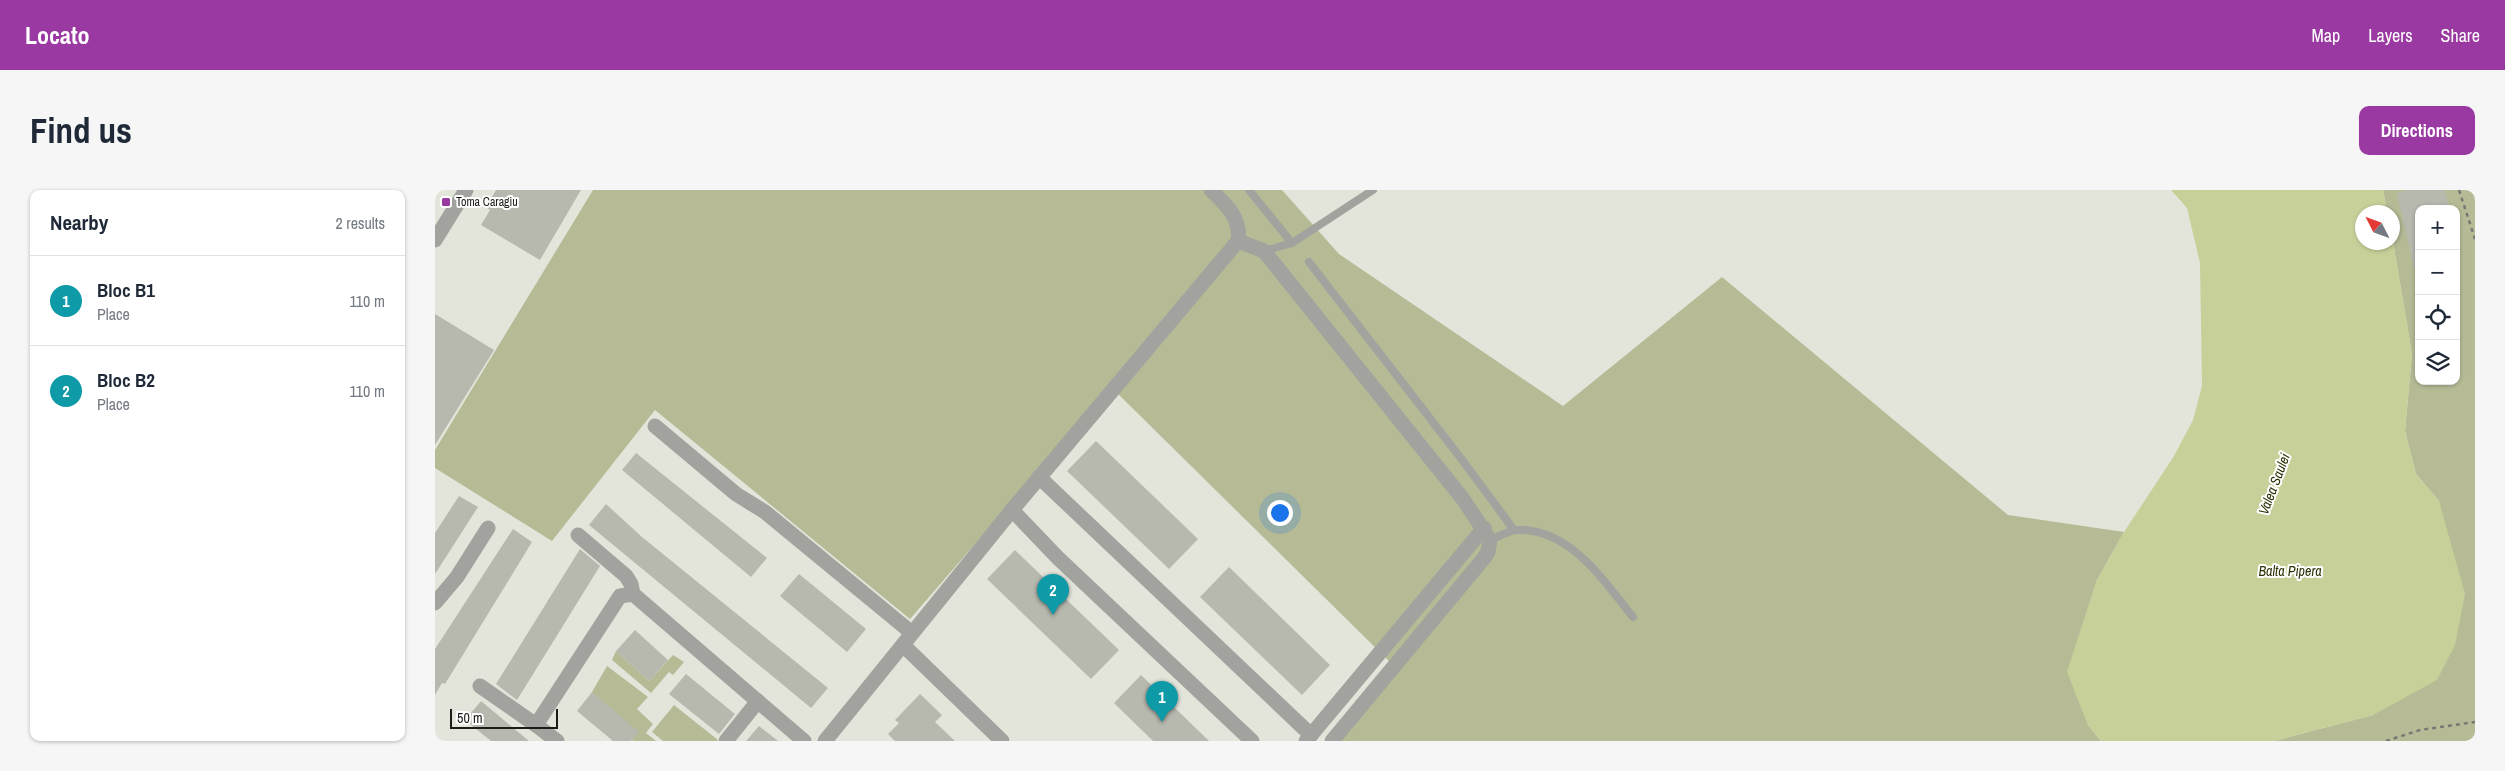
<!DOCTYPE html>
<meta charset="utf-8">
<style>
:root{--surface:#fff;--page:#f6f6f7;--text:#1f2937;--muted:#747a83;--line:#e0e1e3;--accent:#9a39a1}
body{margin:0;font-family:"Archivo Narrow",sans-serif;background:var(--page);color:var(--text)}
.controls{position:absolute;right:15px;top:15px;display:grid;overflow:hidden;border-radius:10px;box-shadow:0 1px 4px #0004}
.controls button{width:45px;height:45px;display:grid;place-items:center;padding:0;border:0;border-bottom:1px solid var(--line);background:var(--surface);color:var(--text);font:25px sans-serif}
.compass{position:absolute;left:1920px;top:15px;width:45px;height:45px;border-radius:50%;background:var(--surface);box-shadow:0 1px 4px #0004;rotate:312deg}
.scale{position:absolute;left:15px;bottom:12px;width:108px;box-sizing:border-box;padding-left:5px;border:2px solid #1b1b18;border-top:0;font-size:14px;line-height:18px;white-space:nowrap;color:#1b1b18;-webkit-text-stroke:4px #fff;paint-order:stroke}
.you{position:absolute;left:844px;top:322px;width:18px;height:18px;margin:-12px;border:4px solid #fff;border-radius:50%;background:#1a73e8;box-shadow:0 0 0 8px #1a73e833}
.badge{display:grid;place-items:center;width:32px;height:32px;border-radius:50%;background:var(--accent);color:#fff;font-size:16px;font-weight:700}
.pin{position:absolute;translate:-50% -41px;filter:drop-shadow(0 1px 2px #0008)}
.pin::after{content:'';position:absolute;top:26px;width:18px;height:15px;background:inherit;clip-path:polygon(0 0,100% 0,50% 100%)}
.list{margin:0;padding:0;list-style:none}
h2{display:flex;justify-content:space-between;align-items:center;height:65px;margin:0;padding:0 20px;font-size:21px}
h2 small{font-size:16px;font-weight:400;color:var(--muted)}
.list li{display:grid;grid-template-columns:32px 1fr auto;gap:15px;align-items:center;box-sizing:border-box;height:90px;padding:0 20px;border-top:1px solid var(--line)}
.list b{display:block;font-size:19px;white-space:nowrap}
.list p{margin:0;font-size:16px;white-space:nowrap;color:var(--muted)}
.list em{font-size:16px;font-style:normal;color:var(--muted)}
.icon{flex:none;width:28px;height:28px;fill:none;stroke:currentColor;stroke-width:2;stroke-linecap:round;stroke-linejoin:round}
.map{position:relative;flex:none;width:2040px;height:551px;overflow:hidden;border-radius:10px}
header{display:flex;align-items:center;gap:30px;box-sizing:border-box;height:70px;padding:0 25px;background:var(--accent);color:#fff}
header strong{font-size:24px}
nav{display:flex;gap:28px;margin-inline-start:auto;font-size:18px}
.intro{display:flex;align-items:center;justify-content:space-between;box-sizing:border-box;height:120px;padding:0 30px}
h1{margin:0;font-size:35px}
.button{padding:12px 22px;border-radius:10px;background:var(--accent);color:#fff;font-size:18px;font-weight:700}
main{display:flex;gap:30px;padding:0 30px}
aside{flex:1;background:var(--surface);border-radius:10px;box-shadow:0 1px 4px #0004}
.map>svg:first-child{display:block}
.green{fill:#b6bb96;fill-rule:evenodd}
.water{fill:#c8d099}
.building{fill:#b7b9af}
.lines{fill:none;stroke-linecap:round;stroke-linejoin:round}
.path{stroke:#787973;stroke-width:2.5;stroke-dasharray:4 4;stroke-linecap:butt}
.service{stroke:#a2a39f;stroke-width:8}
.minor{stroke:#a2a39f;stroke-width:15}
.tertiary{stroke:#a2a39f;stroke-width:15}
.poi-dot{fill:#9a39a1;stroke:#fff;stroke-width:2}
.labels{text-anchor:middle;stroke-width:4;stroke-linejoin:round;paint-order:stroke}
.poi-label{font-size:12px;fill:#1b1b18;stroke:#fff;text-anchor:start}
.water-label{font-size:14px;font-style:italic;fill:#2d3105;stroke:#fff}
</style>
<header>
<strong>Locato</strong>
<nav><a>Map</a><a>Layers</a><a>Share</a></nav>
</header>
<div class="intro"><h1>Find us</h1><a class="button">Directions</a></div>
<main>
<aside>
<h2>Nearby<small>2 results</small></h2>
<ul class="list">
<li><span class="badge" style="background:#0f9aa8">1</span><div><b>Bloc B1</b><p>Place</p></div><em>110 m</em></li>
<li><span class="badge" style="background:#0f9aa8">2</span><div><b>Bloc B2</b><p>Place</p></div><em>110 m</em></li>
</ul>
</aside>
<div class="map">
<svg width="2040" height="551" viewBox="0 0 2040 551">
<rect width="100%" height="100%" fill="#e3e5db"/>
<g class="green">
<path d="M158,0H847L904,64L1128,216L1287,87L1573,325L1689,342L1661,392L1653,535L1666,551H897L959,476L676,197L475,429L220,220L117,351L0,278V260Z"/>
<path d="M1948,0H2040V551H1839L1938,525L2004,311L1981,284L1970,241L1977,164L1958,52V22H1952ZM1984,19H2021V191H1984Z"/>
<path d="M181,461L214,491L238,465L249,472L238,485L234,482L216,503L177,470Z"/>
<path d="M172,476L213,507L202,519L218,534L211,543L221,551H198L157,502Z"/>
<path d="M239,515L283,550L282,551H228L217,542Z"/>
</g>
<path class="water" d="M1736,0H1948L1952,22H1928V52H1958L1977,164L1970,241L1981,284L2004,311L2030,404L2020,455L2002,490L1938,525L1839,551H1666L1653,535L1632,482L1661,392L1689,342L1739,266L1758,230L1767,196L1765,73L1752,18Z"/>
<g class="building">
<path d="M61,0H146L105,70L46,35L55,20L51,17Z"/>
<path d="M1974,0H2010L2014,19H1984V77L1979,78L1962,3Z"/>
<path d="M0,124L59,160L0,255Z"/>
<path d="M661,251L763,349L734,379L632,281Z"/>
<path d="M201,263L332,368L316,387L187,280Z"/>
<path d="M24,306L43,317L0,384V343Z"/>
<path d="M171,314L207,347L393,498L376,518L154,335Z"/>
<path d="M78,339L97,352L10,494L7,493L0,505V459Z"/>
<path d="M145,359L165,376L82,510L61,494Z"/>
<path d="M580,360L684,460L656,489L552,389Z"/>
<path d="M794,377L895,475L867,505L765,407Z"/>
<path d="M364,384L431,439L412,462L345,406Z"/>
<path d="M200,440L233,470L214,491L181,461Z"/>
<path d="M251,484L300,524L284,544L234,504Z"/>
<path d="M706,485L774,551H718L679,513Z"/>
<path d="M157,502L204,542L196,551H178L142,521Z"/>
<path d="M485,504L507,525L500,532L520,551H460L453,544L464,533L460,530Z"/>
<path d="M46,511L94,551H56L30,530Z"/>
<path d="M324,536L343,551H311Z"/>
</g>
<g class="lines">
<g class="path">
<path d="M2024,0L2040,49"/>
<path d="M1951,551L1985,540L2040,532"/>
</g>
<g class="service">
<path d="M814,0L857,53"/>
<path d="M829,61L857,53L938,0"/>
<path d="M874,72L1028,271L1079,340"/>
<path d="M1055,350C1063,347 1073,341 1081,340C1134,337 1169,391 1198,427"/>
</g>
<g class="minor">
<path d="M803,51L829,61L1028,309L1055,350L1053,362L1049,368L897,551"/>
<path d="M220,236L301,304L330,322L477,443"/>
<path d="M604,287L876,545"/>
<path d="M577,320L623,368L817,551"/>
<path d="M143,345L191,386L196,394L198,404"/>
<path d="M0,413L22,387L53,338"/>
<path d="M468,455L567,551"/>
<path d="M45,496L101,535"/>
<path d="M122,551L101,535L185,406L198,404L369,551"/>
<path d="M291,551L323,511"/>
<path d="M390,551L577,320L803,51C806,27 792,16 776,0"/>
<path d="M871,551L1049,338"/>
</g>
<path class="tertiary" d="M0,50L31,0"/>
</g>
<rect class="poi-dot" x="6" y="7" width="10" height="10" rx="2.5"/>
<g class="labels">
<g class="poi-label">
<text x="21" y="16">Toma Caragiu</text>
</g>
<g class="water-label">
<text transform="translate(1839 294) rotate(-69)" y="5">Valea Saulei</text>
<text x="1855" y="386">Balta Pipera</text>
</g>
</g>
</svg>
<div class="controls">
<button>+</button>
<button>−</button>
<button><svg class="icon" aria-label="locate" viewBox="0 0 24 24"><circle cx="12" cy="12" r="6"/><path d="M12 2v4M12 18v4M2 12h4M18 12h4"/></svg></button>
<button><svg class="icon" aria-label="layers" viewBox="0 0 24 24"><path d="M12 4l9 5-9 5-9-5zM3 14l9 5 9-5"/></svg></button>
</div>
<svg class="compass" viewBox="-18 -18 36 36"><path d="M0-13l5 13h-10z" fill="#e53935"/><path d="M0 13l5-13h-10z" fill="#747a83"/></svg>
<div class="scale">50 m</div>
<div class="you"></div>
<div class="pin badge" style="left:727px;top:532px;background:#0f9aa8">1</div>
<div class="pin badge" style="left:618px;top:425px;background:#0f9aa8">2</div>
</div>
</main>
